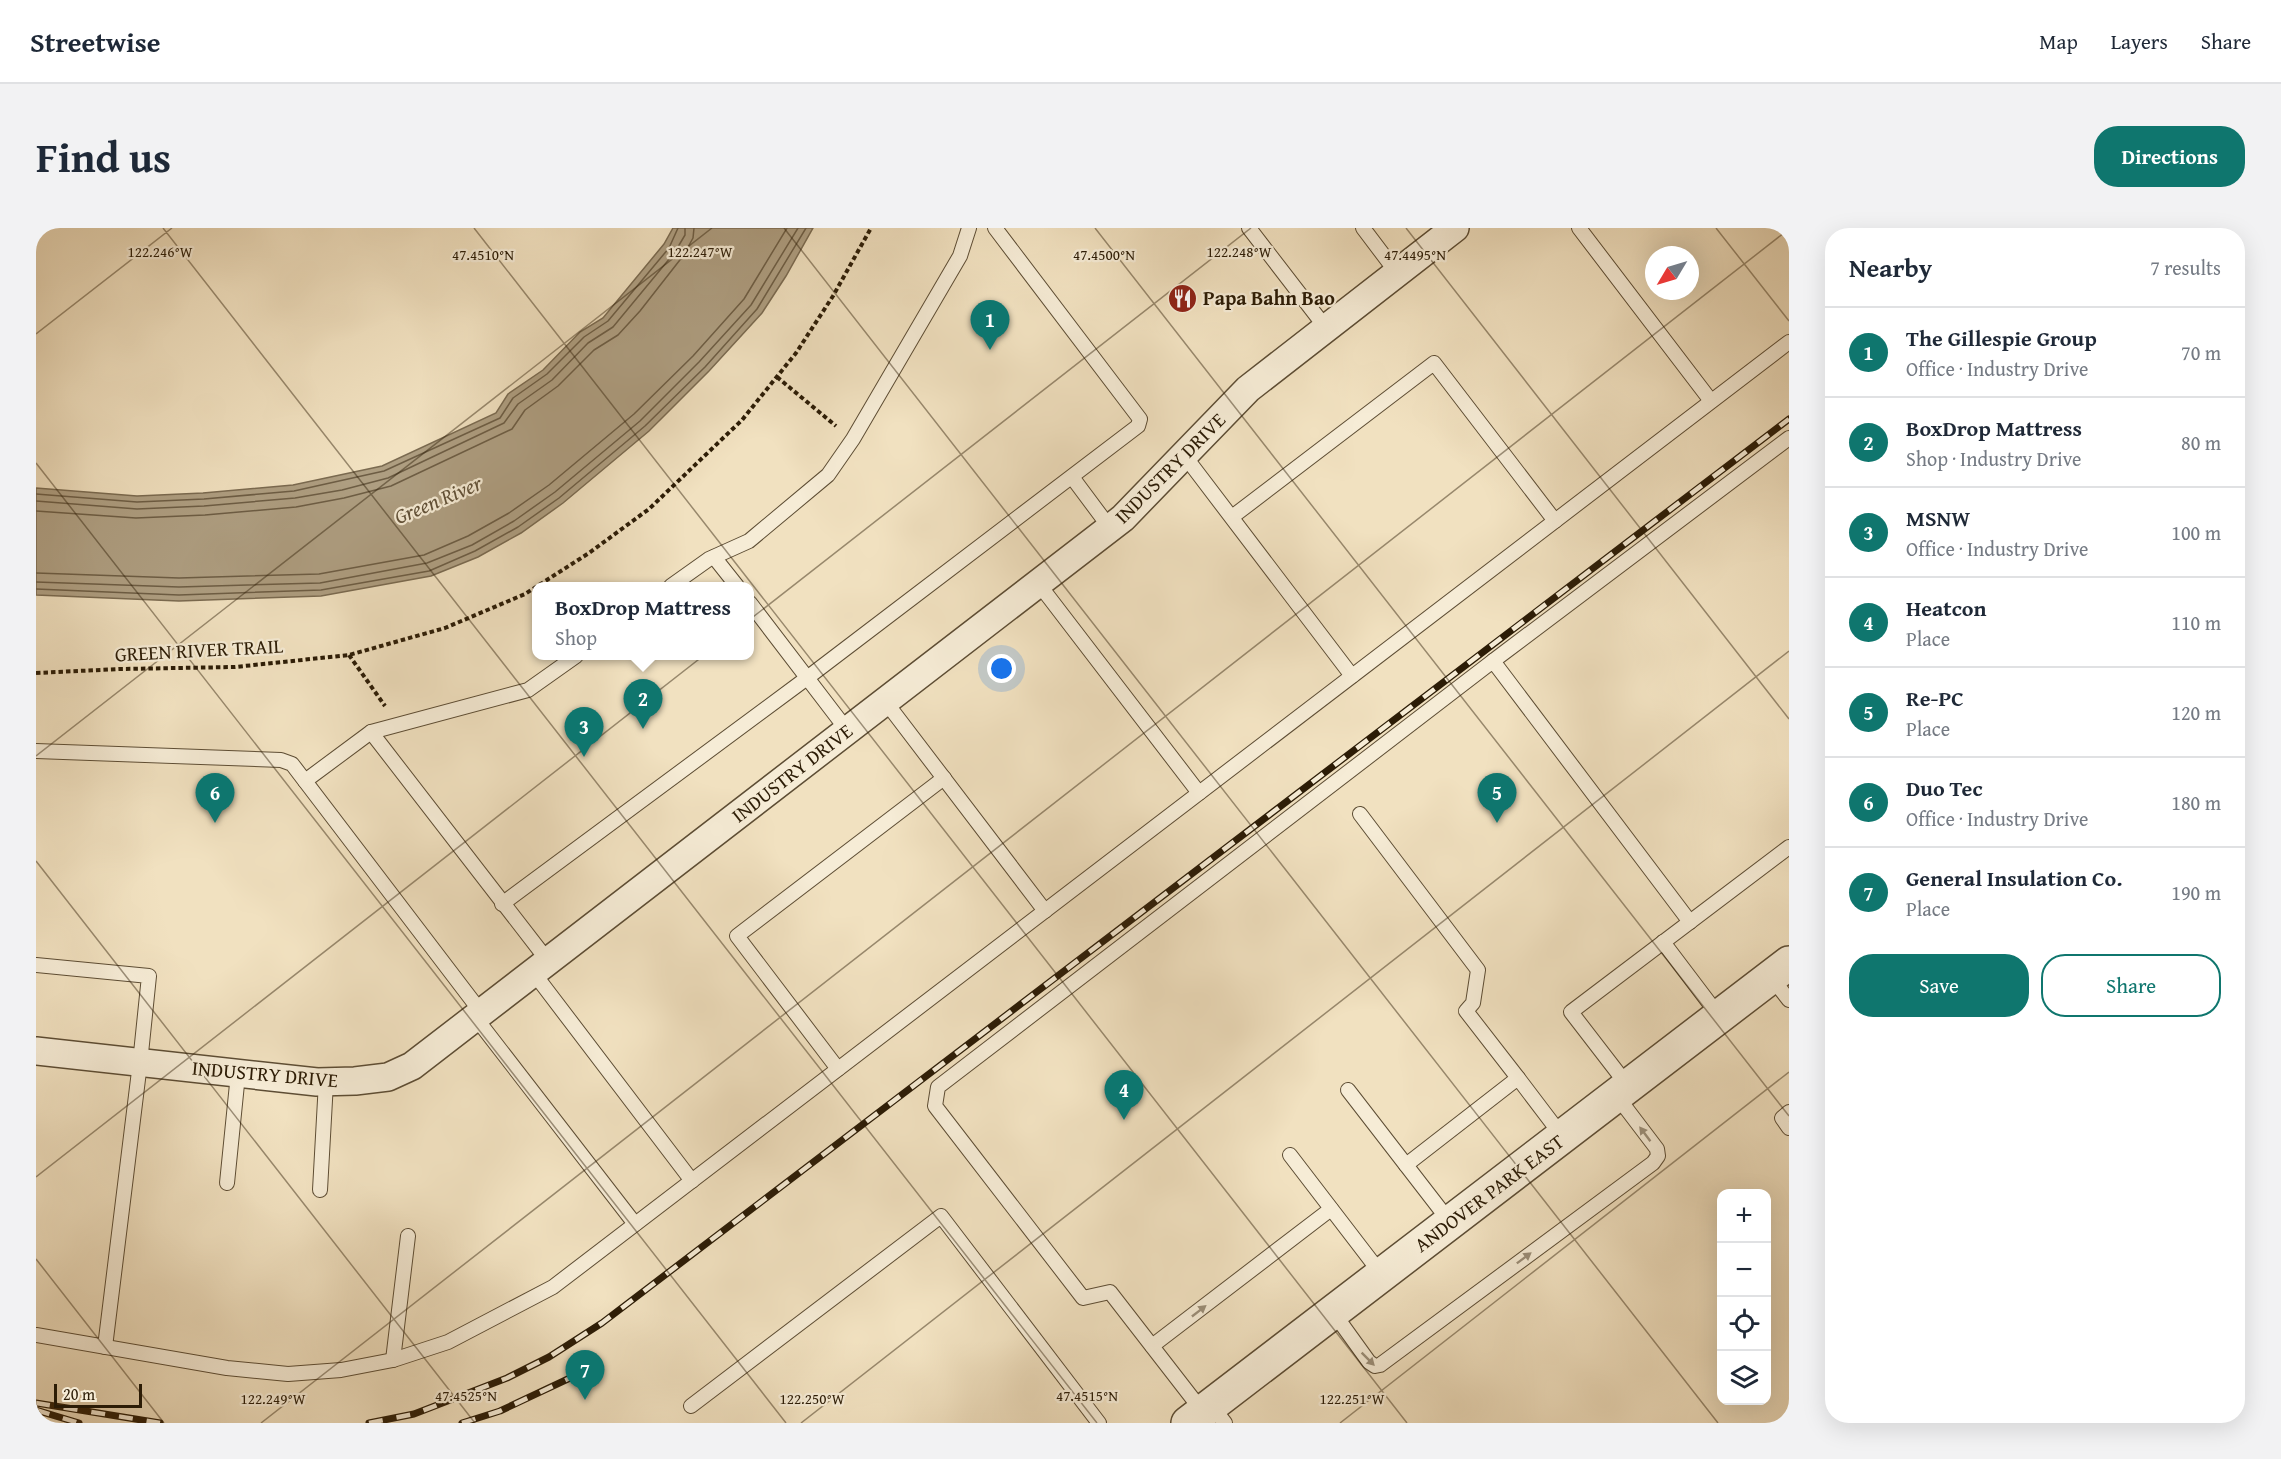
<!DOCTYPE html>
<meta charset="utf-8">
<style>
:root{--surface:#fff;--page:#f2f2f3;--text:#1f2937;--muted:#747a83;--line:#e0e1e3;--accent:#0f766e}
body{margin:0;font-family:"Gentium Book Plus",serif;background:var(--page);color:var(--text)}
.controls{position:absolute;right:18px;bottom:18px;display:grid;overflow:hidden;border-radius:12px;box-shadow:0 6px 24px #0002}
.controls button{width:54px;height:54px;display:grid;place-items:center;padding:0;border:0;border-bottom:2px solid var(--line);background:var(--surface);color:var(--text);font:30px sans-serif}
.compass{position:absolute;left:1609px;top:18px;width:54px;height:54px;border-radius:50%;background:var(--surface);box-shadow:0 6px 24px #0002;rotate:232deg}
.scale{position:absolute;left:18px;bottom:15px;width:88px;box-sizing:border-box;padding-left:6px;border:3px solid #2c1c06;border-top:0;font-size:16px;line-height:21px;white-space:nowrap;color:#2c1c06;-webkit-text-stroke:4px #f6ecd6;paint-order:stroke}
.you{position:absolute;left:966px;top:441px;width:21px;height:21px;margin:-15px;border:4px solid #fff;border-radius:50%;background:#1a73e8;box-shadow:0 0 0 9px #1a73e833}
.badge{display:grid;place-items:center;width:39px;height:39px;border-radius:50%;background:var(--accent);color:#fff;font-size:20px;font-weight:700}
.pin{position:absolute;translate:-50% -50px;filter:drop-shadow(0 2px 3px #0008)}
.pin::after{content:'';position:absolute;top:32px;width:21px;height:18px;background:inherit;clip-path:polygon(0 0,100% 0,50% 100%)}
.popup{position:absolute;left:496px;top:354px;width:222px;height:78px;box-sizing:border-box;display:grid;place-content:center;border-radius:12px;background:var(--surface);filter:drop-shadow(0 2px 4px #0005);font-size:20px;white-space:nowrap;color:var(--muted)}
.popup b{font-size:22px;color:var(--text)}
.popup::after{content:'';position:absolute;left:50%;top:100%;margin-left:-12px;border:12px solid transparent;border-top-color:var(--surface)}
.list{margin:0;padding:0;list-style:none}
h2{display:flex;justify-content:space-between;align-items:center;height:78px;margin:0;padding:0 24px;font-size:26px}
h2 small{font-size:20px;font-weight:400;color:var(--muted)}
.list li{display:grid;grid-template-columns:39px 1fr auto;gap:18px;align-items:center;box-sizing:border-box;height:90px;padding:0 24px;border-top:2px solid var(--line)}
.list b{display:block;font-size:22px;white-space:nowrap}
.list p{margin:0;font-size:20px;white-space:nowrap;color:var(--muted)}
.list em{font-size:20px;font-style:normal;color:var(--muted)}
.actions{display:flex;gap:12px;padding:18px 24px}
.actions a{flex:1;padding:14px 0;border:2px solid var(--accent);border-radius:24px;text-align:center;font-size:21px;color:var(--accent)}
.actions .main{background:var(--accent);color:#fff}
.icon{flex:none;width:33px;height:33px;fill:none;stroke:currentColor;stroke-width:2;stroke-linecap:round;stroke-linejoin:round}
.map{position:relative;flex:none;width:1753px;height:1195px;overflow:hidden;border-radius:24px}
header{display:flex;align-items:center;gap:36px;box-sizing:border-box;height:84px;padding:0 30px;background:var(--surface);border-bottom:2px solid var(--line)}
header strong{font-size:28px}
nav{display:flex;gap:33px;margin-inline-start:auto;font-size:21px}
.intro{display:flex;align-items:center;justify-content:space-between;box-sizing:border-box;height:144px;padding:0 36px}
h1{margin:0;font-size:42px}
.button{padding:15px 27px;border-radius:24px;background:var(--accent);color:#fff;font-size:21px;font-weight:700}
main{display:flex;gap:36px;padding:0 36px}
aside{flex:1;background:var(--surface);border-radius:24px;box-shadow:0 6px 24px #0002}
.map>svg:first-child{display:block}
.water{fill:#ae9e81;stroke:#7a6a50;stroke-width:1.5}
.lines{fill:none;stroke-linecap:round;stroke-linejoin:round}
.shore{stroke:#6d5d44;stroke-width:1.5}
.service-casing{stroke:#5d4d34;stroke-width:16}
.minor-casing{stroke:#5d4d34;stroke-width:30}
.tertiary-casing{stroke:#5d4d34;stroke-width:36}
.path{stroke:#2c1c06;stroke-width:4;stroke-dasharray:4.5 3;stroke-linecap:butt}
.service{stroke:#f6ecd6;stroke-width:14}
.minor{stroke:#f6ecd6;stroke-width:27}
.tertiary{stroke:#f6ecd6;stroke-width:33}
.rail-casing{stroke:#2c1c06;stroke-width:7}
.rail{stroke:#f6ecd6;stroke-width:4.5;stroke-dasharray:14;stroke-linecap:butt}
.oneway{fill:#9b8e78}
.ticks{fill:none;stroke:#2c1c06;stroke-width:1.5;stroke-opacity:0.45}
.labels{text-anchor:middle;stroke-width:4.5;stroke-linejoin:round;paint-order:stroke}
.poi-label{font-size:20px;font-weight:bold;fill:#2c1c06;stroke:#f6ecd6;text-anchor:start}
.street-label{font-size:20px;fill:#2c1c06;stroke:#f6ecd6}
.water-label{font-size:21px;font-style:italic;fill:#605037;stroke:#f6ecd6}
.ticks-label{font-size:15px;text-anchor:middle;fill:#2c1c06;stroke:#f6ecd6;stroke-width:4.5;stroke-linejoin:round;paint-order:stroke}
</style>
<header>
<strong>Streetwise</strong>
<nav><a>Map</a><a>Layers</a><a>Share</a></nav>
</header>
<div class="intro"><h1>Find us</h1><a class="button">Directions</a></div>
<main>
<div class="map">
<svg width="1753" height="1195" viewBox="0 0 1753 1195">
<rect width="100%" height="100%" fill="#f1e1c0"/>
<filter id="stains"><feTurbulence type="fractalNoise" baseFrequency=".00333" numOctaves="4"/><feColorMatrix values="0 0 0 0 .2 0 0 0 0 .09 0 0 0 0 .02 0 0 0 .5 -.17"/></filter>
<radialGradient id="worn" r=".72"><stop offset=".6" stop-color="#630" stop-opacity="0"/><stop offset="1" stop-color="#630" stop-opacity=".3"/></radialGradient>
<path class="water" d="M637,0H777L750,48L726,85L673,143L613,203L527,275L485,305L442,329L395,348L285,368L143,373L0,367V260L101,268L167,265L257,257L346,238L460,185L472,166L507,142L544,104L567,90L628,16Z"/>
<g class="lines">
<g class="shore">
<path d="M0,266L101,274L168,271L258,263L348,243L464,190L477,170L511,146L548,109L572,93L633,20L642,0"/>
<path d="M0,273L101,281L168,278L259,270L306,262L352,250L468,195L482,176L516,152L552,115L577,99L639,24L649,7V0"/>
<path d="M0,283L100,290L169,287L260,279L308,270L355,258L476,201L489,182L522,158L558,122L582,107L604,83L647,28L657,10L658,0"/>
<path d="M0,345L143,350L283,346L388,327L432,308L473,285L513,257L598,186L657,128L708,71L751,0"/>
<path d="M0,354L143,359L284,355L391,335L436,317L478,293L519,264L604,193L663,134L715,77L762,0"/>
<path d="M0,361L143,367L285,362L393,343L439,323L482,299L523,270L609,198L669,139L721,81L770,0"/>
</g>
<defs>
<g id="service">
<path d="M1213,0L1290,100"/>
<path d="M1327,0L1361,45"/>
<path d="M1543,0L1675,173"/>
<path d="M1148,227L1316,448"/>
<path d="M1036,249L1074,300"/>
<path d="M1196,289L1398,135L1519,293"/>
<path d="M678,329L701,358"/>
<path d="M1002,355L1163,565"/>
<path d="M635,358L673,331L713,313L792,247L817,211L924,28L933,0"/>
<path d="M714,375L811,502"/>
<path d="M1457,433L1753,210"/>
<path d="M849,473L1009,683"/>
<path d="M335,504L512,733"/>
<path d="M0,523L245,532L256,536L445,784"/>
<path d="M269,553L335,504L492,462L540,428"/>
<path d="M1324,586L1442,742L1437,775L1430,783L1482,850"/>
<path d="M466,676L771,450L1102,198L1104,191L959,0"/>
<path d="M1627,714L1683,788"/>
<path d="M0,737L113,748L104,835L69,1119"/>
<path d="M497,744L656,953"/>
<path d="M1735,749L1753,772"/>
<path d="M439,789L599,996"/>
<path d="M802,841L701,708L908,550"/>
<path d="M1592,858L1535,784L1753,619"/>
<path d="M1312,862L1414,994"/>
<path d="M1753,884L1746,890L1753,900"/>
<path d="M1254,927L1346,1047"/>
<path d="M1370,937L1482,850L1526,908"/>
<path d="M191,955L202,846"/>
<path d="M284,962L290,854"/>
<path d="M1297,1084L1333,1134L1339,1138L1344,1137L1617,935L1622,928L1621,921L1580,867"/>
<path d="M0,1107L191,1140L252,1146L305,1142L357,1132L412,1114L517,1059L1753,114"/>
<path d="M1116,1118L1295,981"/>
<path d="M357,1132L372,1008"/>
<path d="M1175,1177L1189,1195"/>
<path d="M655,1178L905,988L1063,1195"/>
<path d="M1167,1184L1074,1064L1047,1070L899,878L902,859L1457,433L1654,694"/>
</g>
<path id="minor" d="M0,823L281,854L319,853L352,849L376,838L1087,290L1212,161L1419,0"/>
<path id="tertiary" d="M1152,1195L1753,735"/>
</defs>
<use href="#service" class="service-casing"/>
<use href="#minor" class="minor-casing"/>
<use href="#tertiary" class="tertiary-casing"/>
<g class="path">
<path d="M741,149L800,198"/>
<path d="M313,427L349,478"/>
<path d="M0,445L84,441L199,439L313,427L409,400L489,366L553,325L613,281L706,192L760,125L797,68L835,0"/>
</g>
<use href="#service" class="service"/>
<use href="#minor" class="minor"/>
<use href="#tertiary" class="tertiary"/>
<defs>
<g id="rail">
<path d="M0,1175L124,1195"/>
<path d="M0,1182L43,1195"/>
<path d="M333,1195L378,1186L471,1150L513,1129L566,1095L1753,191"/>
<path d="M426,1195L464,1183L551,1142"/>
</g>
</defs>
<use href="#rail" class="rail-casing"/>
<use href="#rail" class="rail"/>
</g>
<defs><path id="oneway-solid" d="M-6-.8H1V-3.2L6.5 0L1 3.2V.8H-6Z" transform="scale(1.5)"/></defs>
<g class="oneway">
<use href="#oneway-solid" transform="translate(1609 906) rotate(-127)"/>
<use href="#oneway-solid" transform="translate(1488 1030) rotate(-37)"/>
<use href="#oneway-solid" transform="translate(1163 1083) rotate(-38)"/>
<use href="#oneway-solid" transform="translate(1332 1131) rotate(45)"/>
</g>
<path class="ticks" d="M127,0L1061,1195M438,0L1371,1195M748,0L1682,1195M1059,0L1753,888M1370,0L1753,491M1680,0L1753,93M0,106L136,0M0,235L750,1195M0,528L676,0M0,633L439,1195M0,949L1215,0M0,1031L128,1195M225,1195L1753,1M765,1195L1753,423M1304,1195L1753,844"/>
<defs>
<symbol id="restaurant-disc" viewBox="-11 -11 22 22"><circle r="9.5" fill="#8f2418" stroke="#f6ecd6"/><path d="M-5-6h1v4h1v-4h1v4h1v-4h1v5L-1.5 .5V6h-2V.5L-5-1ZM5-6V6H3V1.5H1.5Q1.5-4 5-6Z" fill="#fff"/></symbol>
</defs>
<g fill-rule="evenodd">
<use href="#restaurant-disc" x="1130" y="54" width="33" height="33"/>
</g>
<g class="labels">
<g class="poi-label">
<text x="1167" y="77">Papa Bahn Bao</text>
</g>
<g class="street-label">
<text transform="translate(1134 240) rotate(-45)" y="7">INDUSTRY DRIVE</text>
<text transform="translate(163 422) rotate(-3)" y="7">GREEN RIVER TRAIL</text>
<text transform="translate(756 545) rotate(-38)" y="7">INDUSTRY DRIVE</text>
<text transform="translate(229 846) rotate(5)" y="7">INDUSTRY DRIVE</text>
<text transform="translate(1453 965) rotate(-37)" y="7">ANDOVER PARK EAST</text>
</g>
<g class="water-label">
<text transform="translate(402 272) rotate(-23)" y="7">Green River</text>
</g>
</g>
<g class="ticks-label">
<text x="124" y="29">122.246°W</text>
<text x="664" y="29">122.247°W</text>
<text x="1203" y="29">122.248°W</text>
<text x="447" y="32">47.4510°N</text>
<text x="1068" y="32">47.4500°N</text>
<text x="1379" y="32">47.4495°N</text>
<text x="430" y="1173">47.4525°N</text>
<text x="1051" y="1173">47.4515°N</text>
<text x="237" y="1176">122.249°W</text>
<text x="776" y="1176">122.250°W</text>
<text x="1316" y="1176">122.251°W</text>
</g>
<rect width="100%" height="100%" filter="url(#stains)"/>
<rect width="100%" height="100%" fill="url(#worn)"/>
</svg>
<div class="controls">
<button>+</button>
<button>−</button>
<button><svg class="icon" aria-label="locate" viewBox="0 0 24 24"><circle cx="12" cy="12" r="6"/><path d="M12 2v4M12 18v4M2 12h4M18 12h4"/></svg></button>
<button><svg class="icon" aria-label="layers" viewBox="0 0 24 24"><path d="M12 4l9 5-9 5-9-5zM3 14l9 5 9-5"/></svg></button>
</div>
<svg class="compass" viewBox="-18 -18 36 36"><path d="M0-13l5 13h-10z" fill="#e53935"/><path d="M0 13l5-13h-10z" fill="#747a83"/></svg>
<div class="scale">20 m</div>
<div class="you"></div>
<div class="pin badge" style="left:954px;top:122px">1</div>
<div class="pin badge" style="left:607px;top:501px">2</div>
<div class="popup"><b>BoxDrop Mattress</b>Shop</div>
<div class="pin badge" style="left:548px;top:529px">3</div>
<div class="pin badge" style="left:1088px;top:892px">4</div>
<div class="pin badge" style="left:1461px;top:595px">5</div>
<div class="pin badge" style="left:179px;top:595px">6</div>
<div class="pin badge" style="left:549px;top:1172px">7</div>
</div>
<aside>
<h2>Nearby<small>7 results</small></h2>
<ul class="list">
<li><span class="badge">1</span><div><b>The Gillespie Group</b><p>Office · Industry Drive</p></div><em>70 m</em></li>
<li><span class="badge">2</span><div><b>BoxDrop Mattress</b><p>Shop · Industry Drive</p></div><em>80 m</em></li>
<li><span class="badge">3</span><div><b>MSNW</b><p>Office · Industry Drive</p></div><em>100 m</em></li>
<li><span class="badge">4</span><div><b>Heatcon</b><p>Place</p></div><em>110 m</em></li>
<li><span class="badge">5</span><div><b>Re-PC</b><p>Place</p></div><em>120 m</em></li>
<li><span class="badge">6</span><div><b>Duo Tec</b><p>Office · Industry Drive</p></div><em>180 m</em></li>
<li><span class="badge">7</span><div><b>General Insulation Co.</b><p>Place</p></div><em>190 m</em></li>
</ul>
<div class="actions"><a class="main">Save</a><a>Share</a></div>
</aside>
</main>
